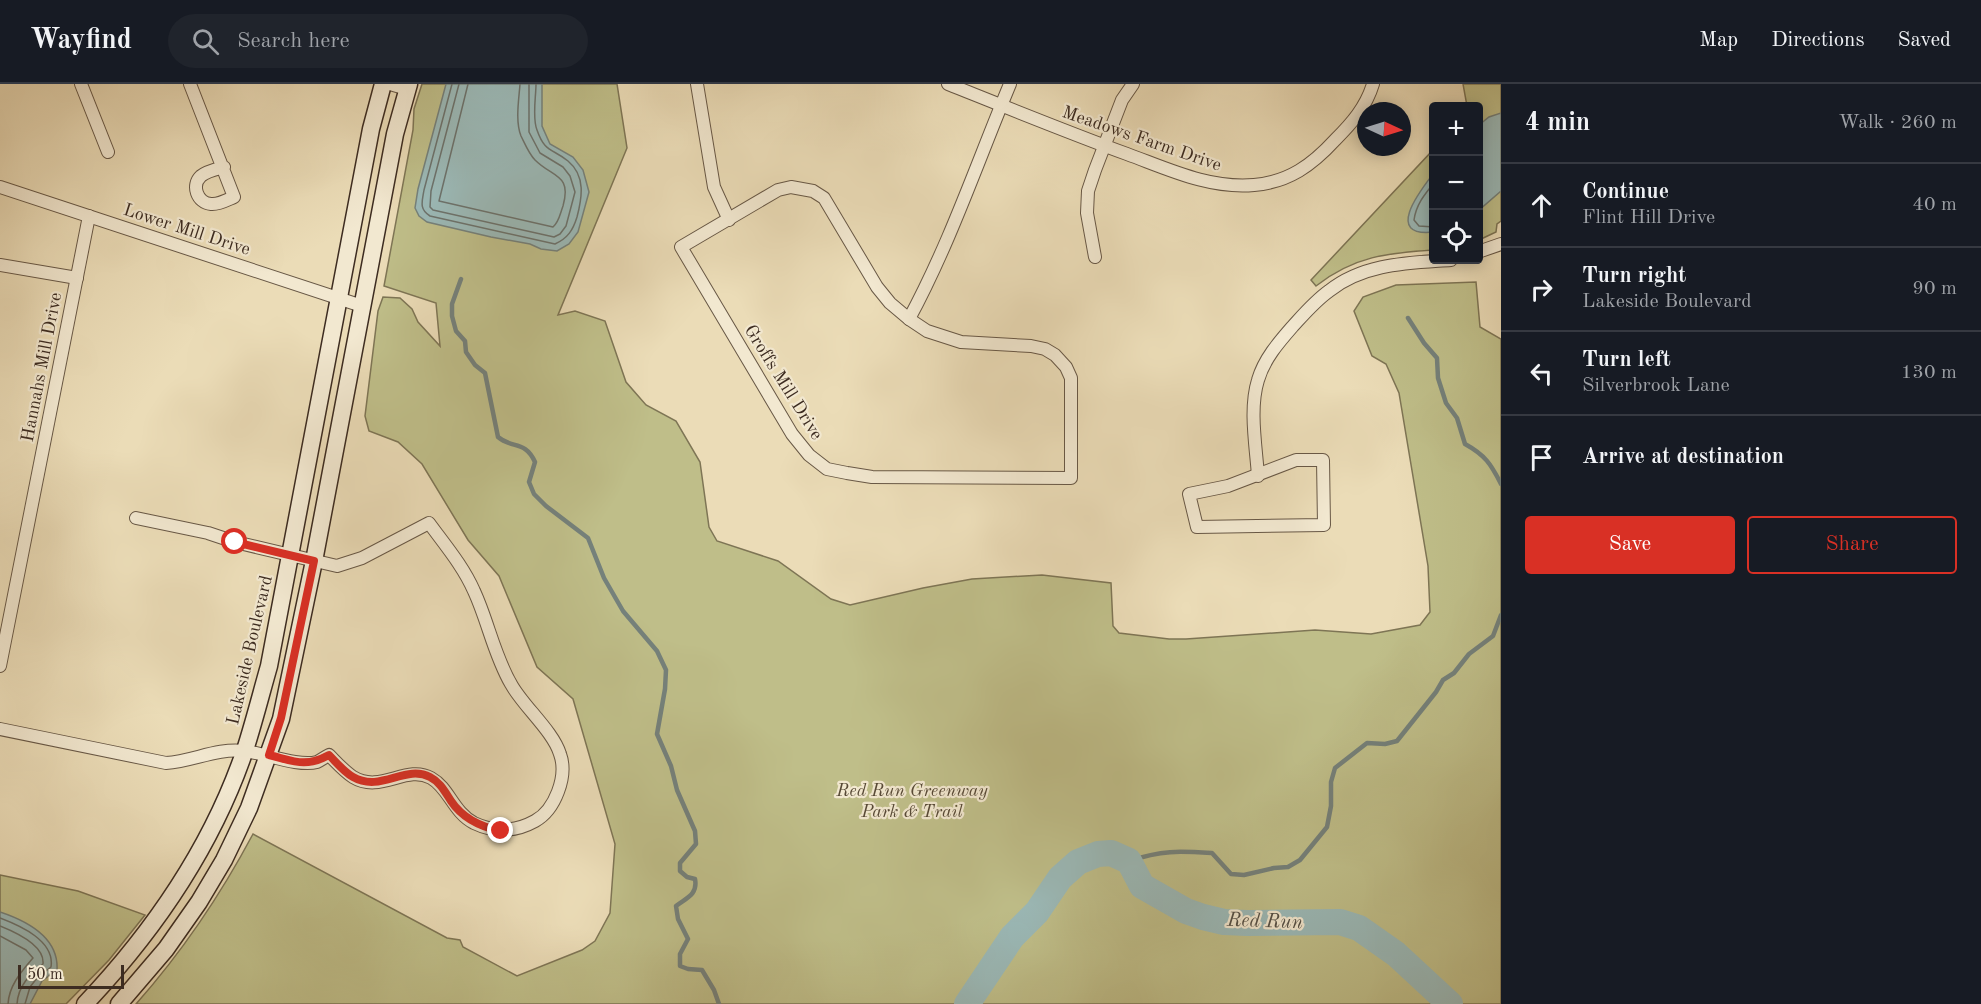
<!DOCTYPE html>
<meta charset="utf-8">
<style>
:root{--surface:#171b24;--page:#20242c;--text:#f1f3f6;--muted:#9ea1a6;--line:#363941;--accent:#d93025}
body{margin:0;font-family:"Old Standard TT",serif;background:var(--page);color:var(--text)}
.controls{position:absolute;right:18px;top:18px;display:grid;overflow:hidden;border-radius:6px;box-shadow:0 3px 15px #0003}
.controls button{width:54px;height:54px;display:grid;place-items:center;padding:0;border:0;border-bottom:2px solid var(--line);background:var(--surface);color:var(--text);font:30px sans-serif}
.compass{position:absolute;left:1357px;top:18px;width:54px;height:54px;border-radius:50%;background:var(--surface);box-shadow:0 3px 15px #0003;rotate:94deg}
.scale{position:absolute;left:18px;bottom:15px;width:106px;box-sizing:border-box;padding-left:6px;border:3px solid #3d2c21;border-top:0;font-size:16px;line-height:21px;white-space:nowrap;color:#3d2c21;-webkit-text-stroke:4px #f2e8d0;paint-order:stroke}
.stop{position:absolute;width:18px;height:18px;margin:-14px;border:4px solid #d93025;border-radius:50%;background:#fff}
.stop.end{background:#d93025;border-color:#fff;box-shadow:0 2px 6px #0008}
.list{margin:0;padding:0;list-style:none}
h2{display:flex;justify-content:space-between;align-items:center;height:78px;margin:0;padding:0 24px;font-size:26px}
h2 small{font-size:20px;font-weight:400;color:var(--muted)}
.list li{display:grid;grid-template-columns:39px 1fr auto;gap:18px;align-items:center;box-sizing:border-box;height:84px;padding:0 24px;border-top:2px solid var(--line)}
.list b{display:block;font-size:22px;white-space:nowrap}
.list p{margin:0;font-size:20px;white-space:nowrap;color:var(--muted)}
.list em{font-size:20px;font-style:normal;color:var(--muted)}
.actions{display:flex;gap:12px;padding:18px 24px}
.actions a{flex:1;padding:14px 0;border:2px solid var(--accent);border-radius:6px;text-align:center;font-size:21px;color:var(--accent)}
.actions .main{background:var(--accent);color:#fff}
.icon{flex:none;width:33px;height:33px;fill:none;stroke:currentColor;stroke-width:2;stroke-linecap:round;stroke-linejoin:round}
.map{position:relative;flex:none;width:1501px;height:920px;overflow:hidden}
header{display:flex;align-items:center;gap:36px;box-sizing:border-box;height:84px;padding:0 30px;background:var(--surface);border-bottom:2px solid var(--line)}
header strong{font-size:28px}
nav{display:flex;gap:33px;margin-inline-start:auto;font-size:21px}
.search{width:420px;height:54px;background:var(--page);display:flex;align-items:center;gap:15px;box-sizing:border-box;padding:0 21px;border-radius:33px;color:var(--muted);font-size:22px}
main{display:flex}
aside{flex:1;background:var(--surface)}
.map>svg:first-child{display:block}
.green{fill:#bfbe89;stroke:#7e7555;stroke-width:1.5}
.water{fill:#9bb9b7;stroke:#75817b;stroke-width:1.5}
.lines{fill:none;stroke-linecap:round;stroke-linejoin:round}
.shore{stroke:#6c726c;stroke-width:1.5}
.stream{stroke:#75817b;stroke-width:4.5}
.river{stroke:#9bb9b7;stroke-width:26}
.street-casing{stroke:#685846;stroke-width:14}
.secondary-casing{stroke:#3d2c21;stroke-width:19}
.street{stroke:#f2e8d0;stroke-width:12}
.secondary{stroke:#f2e8d0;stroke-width:16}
.route{stroke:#d93025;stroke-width:8}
.labels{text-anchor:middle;stroke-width:4.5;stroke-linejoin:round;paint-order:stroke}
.street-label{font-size:18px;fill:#3d2c21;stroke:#f2e8d0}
.park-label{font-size:18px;font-style:italic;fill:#574936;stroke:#f2e8d0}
.water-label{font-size:20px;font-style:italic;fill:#544f46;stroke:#f2e8d0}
</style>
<header>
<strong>Wayfind</strong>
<div class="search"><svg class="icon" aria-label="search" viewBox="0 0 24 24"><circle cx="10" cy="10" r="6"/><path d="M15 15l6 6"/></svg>Search here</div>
<nav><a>Map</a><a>Directions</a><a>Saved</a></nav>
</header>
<main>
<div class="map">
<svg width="1501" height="920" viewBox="0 0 1501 920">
<rect width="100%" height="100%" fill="#ebdcb7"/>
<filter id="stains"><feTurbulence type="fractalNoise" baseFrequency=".00333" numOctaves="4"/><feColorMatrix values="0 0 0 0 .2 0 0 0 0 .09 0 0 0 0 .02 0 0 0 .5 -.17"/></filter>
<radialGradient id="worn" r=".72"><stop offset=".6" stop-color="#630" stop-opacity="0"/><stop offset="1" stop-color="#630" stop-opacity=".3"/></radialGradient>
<g class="green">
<path d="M422,0H617L627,64L558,231L575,227L605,237L626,298L646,321L676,337L700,378L709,443L717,457L778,477L831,515L850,521L923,504L972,495L1042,491L1111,499L1113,542L1119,549L1169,555H1186L1315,546L1371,550L1420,541L1430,528L1428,482L1399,309L1386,280L1372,272L1354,227L1363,213L1396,201L1476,198L1480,243L1501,255V920H136C183,867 220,812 253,750L447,854L460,856L463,863L517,892L582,866L595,857L610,829L615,760L573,615L537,583L499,492L468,456L422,380L398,358L369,347L365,332L378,227L383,213L400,214L412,225L418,238L440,262L436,219L384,202L413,46L414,25Z"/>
<path d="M1463,0H1501V137L1497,140L1496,148L1479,156L1478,22H1467Z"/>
<path d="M1433,66V166C1388,169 1354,172 1316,202L1311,196Z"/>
<path d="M0,791L78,807L145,831L109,876L66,920H0Z"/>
</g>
<g class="water">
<path d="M446,0H542V42L550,60L573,73L583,86L589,108L578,148L569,160L557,167L541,165L530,160L491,153L427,138L419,132L415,124L418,105Z"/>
<path d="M1501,29V107L1479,126V41L1489,33Z"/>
<path d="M1433,90V148C1384,153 1420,107 1433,90Z"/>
<path d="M0,828C27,837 59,853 57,886L42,897L30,920H0Z"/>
</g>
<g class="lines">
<g class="shore">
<path d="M452,0L424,106C422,118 419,125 430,132L555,160C568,154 573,146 577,133C582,114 586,92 568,77C552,64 545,69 537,46C532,34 536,13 536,0"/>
<path d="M459,0L431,107L430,123L433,126L554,153L560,150L566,142L575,108L570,92L563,83L540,69L529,48V0"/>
<path d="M468,0L439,117L553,143C559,138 560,130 563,122C572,90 553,94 535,76C529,70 525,60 521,52C515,37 519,15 520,0"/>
<path d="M1434,99C1424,111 1416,121 1414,136L1419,142L1434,143"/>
<path d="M0,834C21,842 55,857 51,883L37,894L30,903L25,920"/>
<path d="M0,842C15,848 45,861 43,880C30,890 18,902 17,920"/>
<path d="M0,852L26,866L33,874C22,887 9,901 8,920"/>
</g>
<g class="stream">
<path d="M461,195L452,220V232L456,247L465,257L466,268L475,281L485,289L498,353C512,365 525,356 535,378L529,398L534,410L546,422L588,454L604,494L623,527L657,567L666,586L665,605L657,650L671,682L677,706L695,747L696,760L680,779V787L687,793L695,795C698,811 686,814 676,822L678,835L688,855L680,870V882L688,885L702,886L714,906L719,920"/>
<path d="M1408,234L1424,259L1437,274L1438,294L1446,319L1457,334L1465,360C1485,371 1491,380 1501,400"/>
<path d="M1129,777C1162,766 1178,767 1212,769L1231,790L1244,791L1274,784L1288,783L1300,776L1327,743L1331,722V698L1335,684L1367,659L1385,660L1397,657L1436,608L1443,596L1454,589L1469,570L1493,552L1501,531"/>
</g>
<path class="river" d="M967,920L1012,853L1037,828L1060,794L1078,778L1098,770L1111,769L1129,777L1142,802L1186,827L1203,833L1224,838L1247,839L1340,838L1359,844L1396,870L1450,920"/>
<defs>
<g id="street">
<path d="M81,0L108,68"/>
<path d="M190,0L234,113C227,116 218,121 211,120C197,119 191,101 201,92C207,87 217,85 224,83"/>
<path d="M390,0L407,5"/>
<path d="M697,0L714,103L729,136"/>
<path d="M948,0C1008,24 1067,48 1127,70C1168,85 1209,105 1254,101C1289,98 1312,81 1335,56C1352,39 1366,23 1373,0"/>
<path d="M0,103L362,222"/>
<path d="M791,103L813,107L824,114L877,203L890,219L909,235L927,247L961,258L1031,262L1045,265L1055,271L1066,283L1071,294V394L872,393L847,389L827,385L809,371L792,350L681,163L778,106Z"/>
<path d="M1478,168L1501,160"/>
<path d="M1095,173L1087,129L1088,107L1095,86L1122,16L1133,0"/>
<path d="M0,181L77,194"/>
<path d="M909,235C950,159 977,79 1010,0"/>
<path d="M1296,376H1323L1324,441L1197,443L1189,410L1228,402Z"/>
<path d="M1258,392C1256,362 1249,325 1258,296C1264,275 1279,258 1293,242C1304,230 1315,217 1329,207C1364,179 1409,179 1451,176"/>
<path d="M0,582L89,132"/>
<path d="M0,645L166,679C194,677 216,664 244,667C264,669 298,683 317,678C321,676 325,673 329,671C337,679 344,687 353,693C381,710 406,680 431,694C449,704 453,728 474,739C495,749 515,748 535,737C555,726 568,692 560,670C553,647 523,622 511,600C494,571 488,537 474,507C463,482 445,461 429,439L362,474L337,482L235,458L208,449L136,434"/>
</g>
<g id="secondary">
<path d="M85,920C155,846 212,763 245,666C254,638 261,610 269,582L371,45L383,0"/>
<path d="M119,920L166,865L199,818L224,776L249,724L281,635L314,477L395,50L409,0"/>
</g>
</defs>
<use href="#street" class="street-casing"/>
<use href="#secondary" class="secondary-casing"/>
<use href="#street" class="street"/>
<use href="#secondary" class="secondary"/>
</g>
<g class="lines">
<path class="route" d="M235,458L314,477L281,634L269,671C294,677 305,684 329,671C337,679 344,688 353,693C381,709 405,680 430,693C440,698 445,708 451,717C463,735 481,743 501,747"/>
</g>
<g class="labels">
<g class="street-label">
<text transform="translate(1142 54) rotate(19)" y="6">Meadows Farm Drive</text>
<text transform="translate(187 145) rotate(18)" y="6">Lower Mill Drive</text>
<text transform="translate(41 283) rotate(-79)" y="6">Hannahs Mill Drive</text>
<text transform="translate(784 298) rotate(58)" y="6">Groffs Mill Drive</text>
<text transform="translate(249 566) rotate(-77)" y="6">Lakeside Boulevard</text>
</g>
<g class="park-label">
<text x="912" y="712">Red Run Greenway<tspan x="912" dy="21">Park &amp; Trail</tspan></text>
</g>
<g class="water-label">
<text transform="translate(1265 836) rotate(2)" y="7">Red Run</text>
</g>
</g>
<rect width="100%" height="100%" filter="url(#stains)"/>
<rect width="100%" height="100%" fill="url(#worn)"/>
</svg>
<div class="controls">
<button>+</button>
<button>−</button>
<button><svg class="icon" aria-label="locate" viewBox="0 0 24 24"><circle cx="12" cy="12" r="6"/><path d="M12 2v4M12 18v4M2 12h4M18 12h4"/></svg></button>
</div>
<svg class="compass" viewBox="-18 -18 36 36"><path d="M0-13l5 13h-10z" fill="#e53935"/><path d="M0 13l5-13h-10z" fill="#9ea1a6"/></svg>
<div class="scale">50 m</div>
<div class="stop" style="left:235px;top:458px"></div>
<div class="stop end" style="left:501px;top:747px"></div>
</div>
<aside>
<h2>4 min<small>Walk · 260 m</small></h2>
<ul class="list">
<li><svg class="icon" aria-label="ahead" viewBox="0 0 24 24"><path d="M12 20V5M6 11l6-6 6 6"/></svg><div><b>Continue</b><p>Flint Hill Drive</p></div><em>40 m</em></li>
<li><svg class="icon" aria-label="right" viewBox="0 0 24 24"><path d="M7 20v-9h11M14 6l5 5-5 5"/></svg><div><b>Turn right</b><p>Lakeside Boulevard</p></div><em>90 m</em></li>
<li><svg class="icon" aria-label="left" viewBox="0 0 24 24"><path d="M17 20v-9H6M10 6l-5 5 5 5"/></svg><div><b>Turn left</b><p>Silverbrook Lane</p></div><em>130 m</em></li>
<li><svg class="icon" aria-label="arrive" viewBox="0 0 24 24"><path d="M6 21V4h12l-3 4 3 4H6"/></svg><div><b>Arrive at destination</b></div></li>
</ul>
<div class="actions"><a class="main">Save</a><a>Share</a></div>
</aside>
</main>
